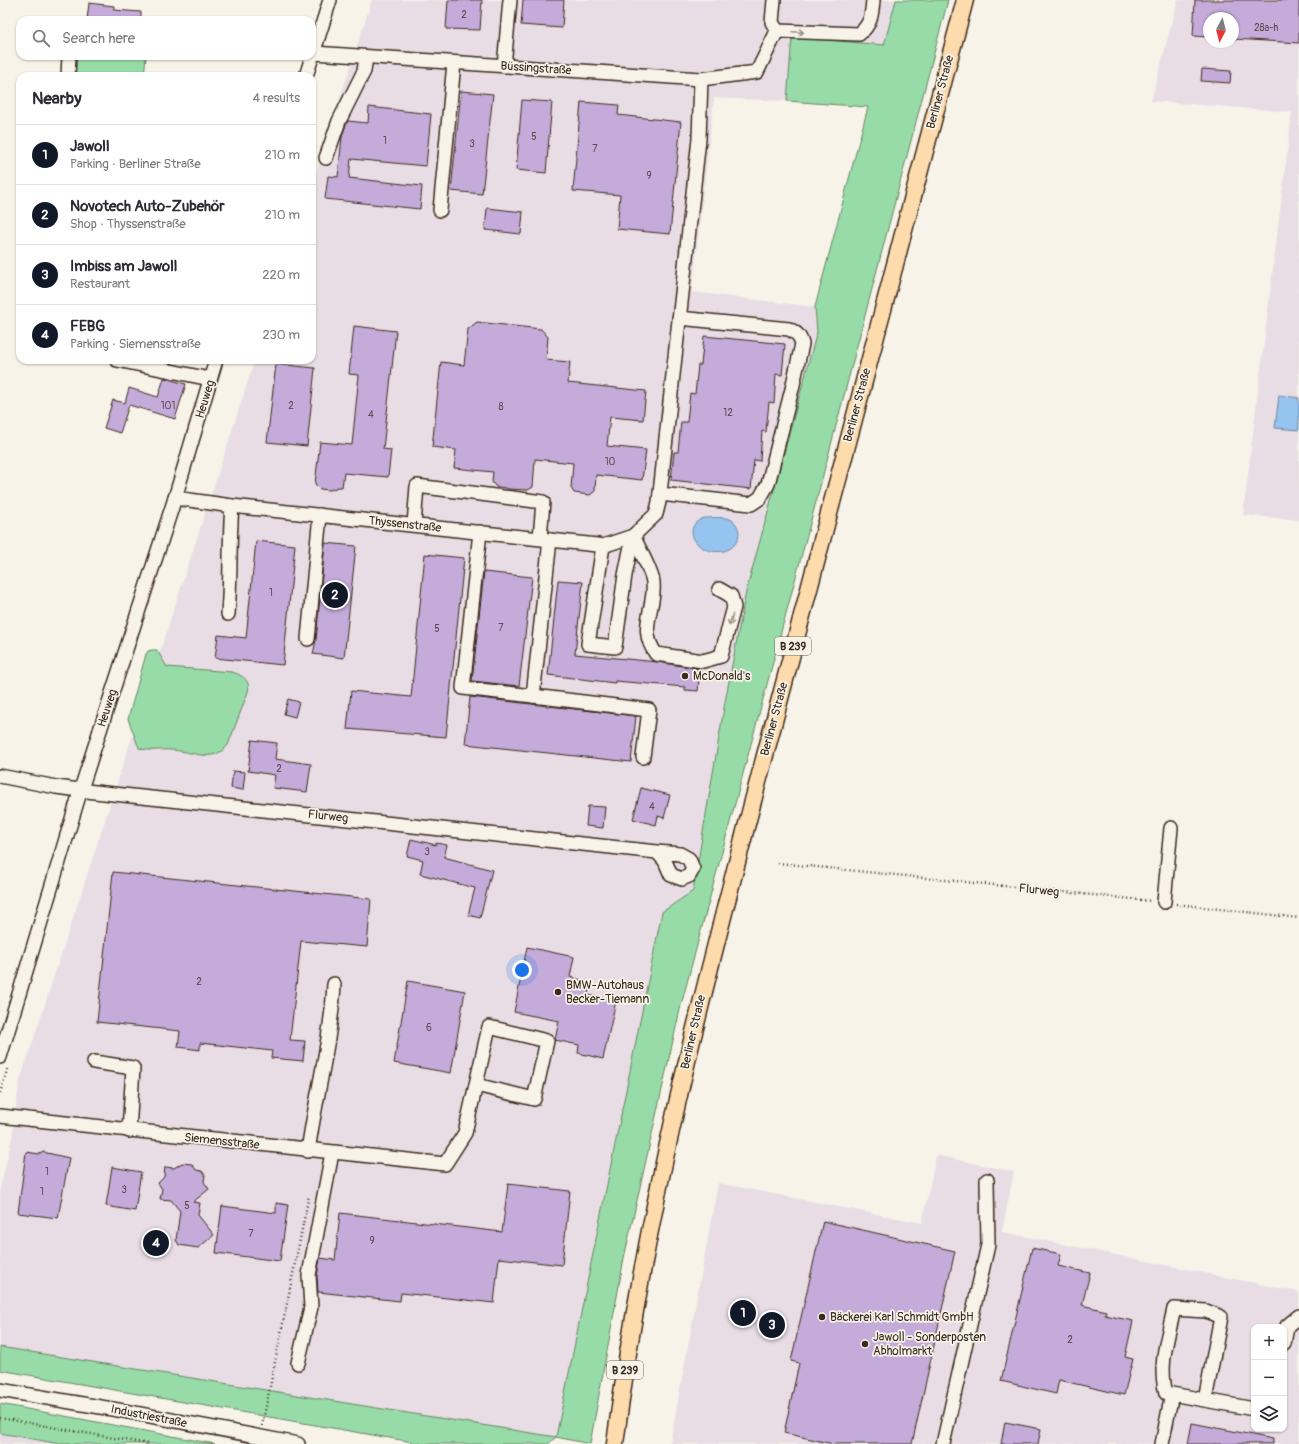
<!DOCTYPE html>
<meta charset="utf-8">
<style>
:root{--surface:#fff;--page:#f7f7f7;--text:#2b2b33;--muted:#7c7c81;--line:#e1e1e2;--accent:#111827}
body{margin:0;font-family:Pangolin,sans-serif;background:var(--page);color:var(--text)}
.controls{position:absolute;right:12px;bottom:12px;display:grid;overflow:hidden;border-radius:8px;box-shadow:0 1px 3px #0004}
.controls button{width:36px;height:36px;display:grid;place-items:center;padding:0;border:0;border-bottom:1px solid var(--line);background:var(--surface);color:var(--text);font:20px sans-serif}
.compass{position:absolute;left:1203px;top:12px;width:36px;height:36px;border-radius:50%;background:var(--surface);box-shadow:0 1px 3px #0004;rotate:187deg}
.you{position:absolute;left:522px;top:970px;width:14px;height:14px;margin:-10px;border:3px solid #fff;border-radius:50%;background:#1a73e8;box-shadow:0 0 0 6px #1a73e833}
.badge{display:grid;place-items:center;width:26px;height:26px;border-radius:50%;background:var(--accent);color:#fff;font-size:13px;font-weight:700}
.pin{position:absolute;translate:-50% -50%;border:2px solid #fff;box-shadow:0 1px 4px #0006}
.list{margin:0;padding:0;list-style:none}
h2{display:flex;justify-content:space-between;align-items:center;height:52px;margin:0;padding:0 16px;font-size:17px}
h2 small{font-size:13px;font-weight:400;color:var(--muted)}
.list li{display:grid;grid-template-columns:26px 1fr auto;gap:12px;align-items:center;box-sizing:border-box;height:60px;padding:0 16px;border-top:1px solid var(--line)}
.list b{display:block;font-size:15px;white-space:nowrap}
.list p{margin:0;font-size:13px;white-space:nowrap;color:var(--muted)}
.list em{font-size:13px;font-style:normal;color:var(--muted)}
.icon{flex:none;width:22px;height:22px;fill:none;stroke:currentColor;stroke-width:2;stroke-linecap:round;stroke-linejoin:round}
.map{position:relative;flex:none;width:1299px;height:1444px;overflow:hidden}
.search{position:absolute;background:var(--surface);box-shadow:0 1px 3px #0004;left:16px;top:16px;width:300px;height:44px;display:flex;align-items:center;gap:10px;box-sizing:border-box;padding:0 14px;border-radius:12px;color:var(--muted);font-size:15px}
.panel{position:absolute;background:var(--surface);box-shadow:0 1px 3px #0004;left:16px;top:72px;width:300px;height:292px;border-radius:12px}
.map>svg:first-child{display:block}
.built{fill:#e8dde4;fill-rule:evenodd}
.green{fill:#97dca8;stroke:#698363}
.water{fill:#95c4f0;stroke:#71869c}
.building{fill:#c4abda;stroke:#3b2a1e}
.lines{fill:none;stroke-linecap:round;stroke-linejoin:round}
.minor-casing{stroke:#3b2a1e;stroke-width:16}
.major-casing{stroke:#3b2a1e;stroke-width:19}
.path{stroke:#3b2a1e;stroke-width:2.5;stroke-dasharray:1 3;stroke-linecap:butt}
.minor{stroke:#f7f3e8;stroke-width:13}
.major{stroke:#fedbac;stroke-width:16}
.oneway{stroke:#998e83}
.poi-dot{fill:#3b2a1e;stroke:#f7f3e8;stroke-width:1.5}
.labels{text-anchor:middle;stroke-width:3.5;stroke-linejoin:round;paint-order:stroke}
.number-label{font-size:10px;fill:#5d4a4d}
.shield{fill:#f7f3e8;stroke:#73665b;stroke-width:1}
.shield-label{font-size:11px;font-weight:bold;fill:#3b2a1e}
.street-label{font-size:12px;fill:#3b2a1e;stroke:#f7f3e8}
.poi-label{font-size:12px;fill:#3b2a1e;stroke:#f7f3e8;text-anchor:start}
</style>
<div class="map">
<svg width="1299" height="1444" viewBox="0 0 1299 1444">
<rect width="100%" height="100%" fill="#f7f3e8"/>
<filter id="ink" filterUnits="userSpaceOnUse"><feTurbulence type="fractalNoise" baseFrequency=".025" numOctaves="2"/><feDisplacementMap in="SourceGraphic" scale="8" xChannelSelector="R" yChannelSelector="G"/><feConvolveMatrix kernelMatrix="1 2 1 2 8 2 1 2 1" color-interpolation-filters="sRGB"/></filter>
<g filter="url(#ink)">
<g class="built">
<path d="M372,0H896L884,45L792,37L787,101L714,98L692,292L815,307L817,332L746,592L725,702L693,892L662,912L556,1437L0,1347V1188L12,1138L19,1084L255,360H312V185Z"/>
<path d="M1178,0H1299V520L1243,515L1292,112L1151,101ZM1209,18H1233V42H1209Z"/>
<path d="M936,1155L1014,1172L1002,1232L1299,1292V1444H670L718,1183L922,1223ZM1254,1327H1284V1429H1254Z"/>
<path d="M0,1433L60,1444H0Z"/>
</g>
<g class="green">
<path d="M896,0H948L817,498L681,1005L624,1258L590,1444L556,1437L548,1444H424L0,1370V1347L556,1437L662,912L693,891L725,702L746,592L817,332L815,307L868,107L787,101L792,37L884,45Z"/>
<path d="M74,56H146L144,76H72Z"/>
<path d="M152,650H157L167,667L232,672C242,675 251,680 248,692L228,745C212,765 191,750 170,750C159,749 150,752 139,748L128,719L146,654L148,651Z"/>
<path d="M0,1404L215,1444H60L0,1433Z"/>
</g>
<g class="water">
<path d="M1279,395L1299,398V430L1275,428Z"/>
<path d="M704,518C712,518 725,516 732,520C745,530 738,548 724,551C695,556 680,526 704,518Z"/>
</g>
<g class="building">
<path d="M448,0H482L480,30L446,29Z"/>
<path d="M523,0H564L562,28L521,25Z"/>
<path d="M1195,0H1299V43L1233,39V18H1209V37L1193,36Z"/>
<path d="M89,3L114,6V10L141,12V20H87Z"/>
<path d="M1202,69L1231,71L1230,83L1201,81Z"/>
<path d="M461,91L493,94L482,194L451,191Z"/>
<path d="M522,100L552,102L546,173L516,170Z"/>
<path d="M581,102L619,105L618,115L681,122L670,234L617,229L620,195L573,191Z"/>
<path d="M369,107L431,114L426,166L351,159L349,178L422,186L420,209L325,199L328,176L338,177L342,137L346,124L348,121L368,123Z"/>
<path d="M487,208L523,212L521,234L485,230Z"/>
<path d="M477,322L541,329L548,337L546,360L570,362L568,383L646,391L643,420L610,417L607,446L646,450L642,480L596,475L595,491L590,495L574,493L571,488L573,463L535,459L533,487L528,490L508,489L506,488L496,487L492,482L493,472L454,468L456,450L432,447L441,362L464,365L468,329Z"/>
<path d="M354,326L396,331L383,449L391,450L388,477L344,473L342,487H338L330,490L320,489L315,484L320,442L352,445L359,375L349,374Z"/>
<path d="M704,336L785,344L782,375L776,374L774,403L769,402L766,432L762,431L760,461L754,460L751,489L671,480L674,452H678L681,422H687L690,393L695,394L698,365H701Z"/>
<path d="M276,364L315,368L307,446L267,442Z"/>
<path d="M164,378L186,384L175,419L129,405L120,433L104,428L113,400L125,403L129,388L158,397Z"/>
<path d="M256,541L295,545L283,665L215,658L218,635L246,638Z"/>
<path d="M325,543L356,546L344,658L313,654L316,640Z"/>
<path d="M425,554L464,558L446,737L347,729L351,691L411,697Z"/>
<path d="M484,572L532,577L519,686L472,681Z"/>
<path d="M558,580L583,582L575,654L658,662L700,669L698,691L685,690V687L615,681V683L548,675Z"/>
<path d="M470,697L636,716L631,762L465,744Z"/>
<path d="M288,699L299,702L295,717L284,714Z"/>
<path d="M252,740L277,743L275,759L311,764L307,792L273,788L275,775L248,771Z"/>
<path d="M233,771L245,772L243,790L231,788Z"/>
<path d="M641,788L670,795L664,818L658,816L656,825L633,819Z"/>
<path d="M588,806L605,807L603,828L586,826Z"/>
<path d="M411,839L436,845V843L447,845L444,857L492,870L480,918L468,915L475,888L420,874L423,860L407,856Z"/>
<path d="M113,872L371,899L367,947L301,941L290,1040L305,1041L303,1061L271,1058L272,1051L200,1043V1050L178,1047L180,1031L97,1022Z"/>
<path d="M527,947L574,957L570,977L590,982L588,995L616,1001L603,1059L578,1053L579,1045L555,1040L559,1021L514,1012Z"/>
<path d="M408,981L465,991L451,1073L394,1063Z"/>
<path d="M26,1152L40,1154L43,1152L69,1158L58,1218L18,1213Z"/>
<path d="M182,1163L192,1164L196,1170L202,1171L205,1175L204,1182L209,1189L193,1202L200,1203L198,1215L214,1235L198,1248L179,1245L176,1240L180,1211L171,1200L160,1199L162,1189L158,1183L164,1177L165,1167L174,1168Z"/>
<path d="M112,1167L141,1172L135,1211L106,1206Z"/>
<path d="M508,1184L570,1191L562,1265L499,1258L494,1303L401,1293L400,1301L318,1292L317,1276L320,1258L335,1260L340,1213L502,1232Z"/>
<path d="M276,1203L288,1205L280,1261L216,1253L222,1206L276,1213Z"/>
<path d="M823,1221L955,1251L912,1444H833L784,1433L799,1363L791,1361Z"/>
<path d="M1032,1248L1061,1254L1058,1266L1090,1273L1082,1305L1106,1311L1105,1315L1133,1321L1125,1357L1133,1359L1124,1395L1059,1380L1056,1394L1001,1381Z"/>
<path d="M1005,1422L1041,1429L1038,1444H1001Z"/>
<path d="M1192,1423L1273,1439V1444H1188Z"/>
</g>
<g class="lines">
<defs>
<g id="minor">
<path d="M774,0L772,22L777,31"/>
<path d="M314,53L701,79L757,72L777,31L859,34C871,25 872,14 873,0"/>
<path d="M504,66L510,0"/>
<path d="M68,76L69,56"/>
<path d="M306,76L330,0"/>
<path d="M326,158L339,121L364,71L366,57"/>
<path d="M440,210L454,63"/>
<path d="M117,360L210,379"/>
<path d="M660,494L751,504L760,498L768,484L792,389L802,344C800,336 797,333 789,329L679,318"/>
<path d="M175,498L232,506L597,545L603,546L633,536"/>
<path d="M414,525L417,486L543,502L540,538"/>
<path d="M480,532L463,688L533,696L550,540"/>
<path d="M633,536C638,546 652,572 653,582C656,609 637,628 656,654L703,661L721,656L734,607L731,596L719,589"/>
<path d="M603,546L588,644L615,647L625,575L633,536L656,514L659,502L699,139L701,79"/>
<path d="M228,614C231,578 229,542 232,506"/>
<path d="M308,639L320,515"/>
<path d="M533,696L649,710L643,757"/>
<path d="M0,776L56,787L95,792L657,852L665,861L671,875L682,879L689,876L693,869L689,859L680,854L657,852"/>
<path d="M1164,902L1171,828"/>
<path d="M0,1057L81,789L175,498L216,360"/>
<path d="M94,1062L133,1068L129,1131"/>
<path d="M0,1116L445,1164L465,1133L489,1027L547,1041L534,1099L476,1085"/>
<path d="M308,1151C316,1095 331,1041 334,984"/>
<path d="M1284,1344L1287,1326L1299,1316"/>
<path d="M298,1363L311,1307L309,1275L332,1153"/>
<path d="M0,1390L124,1411L298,1444"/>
<path d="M1205,1400L1221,1317L1206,1311L1174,1309C1168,1337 1158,1365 1166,1393L1254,1409"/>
<path d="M943,1444L988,1245L987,1180"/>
<path d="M1162,1444L1172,1394"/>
</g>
<path id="major" d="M615,1444C645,1206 707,975 768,744C833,496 899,248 965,0"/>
</defs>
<use href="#minor" class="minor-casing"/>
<use href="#major" class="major-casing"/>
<g class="path">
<path d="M312,94L314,86"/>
<path d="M778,863L1152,901"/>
<path d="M1176,904L1299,918"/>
<path d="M0,1093L8,1067"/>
<path d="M0,1418L148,1444"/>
<path d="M262,1426L309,1195"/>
</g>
<use href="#minor" class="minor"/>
<use href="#major" class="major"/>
</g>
<defs><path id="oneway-shaft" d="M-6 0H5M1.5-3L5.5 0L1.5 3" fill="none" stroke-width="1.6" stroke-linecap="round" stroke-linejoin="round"/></defs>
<g class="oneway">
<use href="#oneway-shaft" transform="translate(798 32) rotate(3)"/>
<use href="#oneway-shaft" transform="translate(731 620) rotate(105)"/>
</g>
</g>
<g class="poi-dot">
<circle cx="685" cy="676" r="4"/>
<circle cx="558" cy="992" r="4"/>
<circle cx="822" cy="1317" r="4"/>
<circle cx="865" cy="1344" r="4"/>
</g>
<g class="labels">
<g class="number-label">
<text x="464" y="18">2</text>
<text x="1266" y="31">28a-h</text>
<text x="534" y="140">5</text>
<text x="385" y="144">1</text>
<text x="472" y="147">3</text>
<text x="595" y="152">7</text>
<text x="649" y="179">9</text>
<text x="168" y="409">101</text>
<text x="291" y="409">2</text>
<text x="501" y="410">8</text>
<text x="728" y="416">12</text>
<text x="371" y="418">4</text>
<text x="610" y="465">10</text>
<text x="271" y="596">1</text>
<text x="501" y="631">7</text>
<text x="437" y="632">5</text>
<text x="279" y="772">2</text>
<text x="652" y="810">4</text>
<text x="427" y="855">3</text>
<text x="199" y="985">2</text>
<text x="429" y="1031">6</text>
<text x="47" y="1175">1</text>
<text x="124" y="1193">3</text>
<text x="42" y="1195">1</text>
<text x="187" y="1209">5</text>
<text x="251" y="1237">7</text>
<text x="372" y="1244">9</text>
<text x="1070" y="1343">2</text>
</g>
<g class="shield">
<rect x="775" y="637" width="36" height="18" rx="3"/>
<rect x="607" y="1361" width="36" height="18" rx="3"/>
</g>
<g class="shield-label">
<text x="793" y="650">B 239</text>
<text x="625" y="1374">B 239</text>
</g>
<g class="street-label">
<text transform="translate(536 68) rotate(4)" y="4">Büssingstraße</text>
<text transform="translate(940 92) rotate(-75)" y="4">Berliner Straße</text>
<text transform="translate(205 399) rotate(-73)" y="4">Heuweg</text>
<text transform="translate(857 405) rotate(-75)" y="4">Berliner Straße</text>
<text transform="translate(405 524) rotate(6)" y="4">Thyssenstraße</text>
<text transform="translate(107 708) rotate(-72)" y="4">Heuweg</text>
<text transform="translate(774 719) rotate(-75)" y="4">Berliner Straße</text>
<text transform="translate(328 816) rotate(6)" y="4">Flurweg</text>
<text transform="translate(1039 890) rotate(6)" y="4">Flurweg</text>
<text transform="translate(693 1032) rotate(-77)" y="4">Berliner Straße</text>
<text transform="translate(222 1141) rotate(6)" y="4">Siemensstraße</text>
<text transform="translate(149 1416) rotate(11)" y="4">Industriestraße</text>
</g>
<g class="poi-label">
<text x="693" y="680">McDonald's</text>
<text x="566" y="989">BMW-Autohaus<tspan x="566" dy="14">Becker-Tiemann</tspan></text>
<text x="830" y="1321">Bäckerei Karl Schmidt GmbH</text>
<text x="873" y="1341">Jawoll - Sonderposten<tspan x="873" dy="14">Abholmarkt</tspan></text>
</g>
</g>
</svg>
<div class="controls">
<button>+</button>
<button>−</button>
<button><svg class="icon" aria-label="layers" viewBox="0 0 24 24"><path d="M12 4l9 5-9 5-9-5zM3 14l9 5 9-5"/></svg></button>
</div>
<svg class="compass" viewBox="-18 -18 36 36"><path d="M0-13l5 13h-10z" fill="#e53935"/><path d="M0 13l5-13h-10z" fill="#7c7c81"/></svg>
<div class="you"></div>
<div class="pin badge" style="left:743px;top:1313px">1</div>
<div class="pin badge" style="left:335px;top:595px">2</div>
<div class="pin badge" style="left:772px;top:1325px">3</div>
<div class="pin badge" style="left:156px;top:1243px">4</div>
<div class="search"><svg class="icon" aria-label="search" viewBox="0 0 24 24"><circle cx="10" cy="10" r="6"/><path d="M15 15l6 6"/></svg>Search here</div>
<section class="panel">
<h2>Nearby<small>4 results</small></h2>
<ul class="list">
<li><span class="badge">1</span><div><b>Jawoll</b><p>Parking · Berliner Straße</p></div><em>210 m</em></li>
<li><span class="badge">2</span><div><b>Novotech Auto-Zubehör</b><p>Shop · Thyssenstraße</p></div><em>210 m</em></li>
<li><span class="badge">3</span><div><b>Imbiss am Jawoll</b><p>Restaurant</p></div><em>220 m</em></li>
<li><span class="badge">4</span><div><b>FEBG</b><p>Parking · Siemensstraße</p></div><em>230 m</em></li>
</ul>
</section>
</div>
